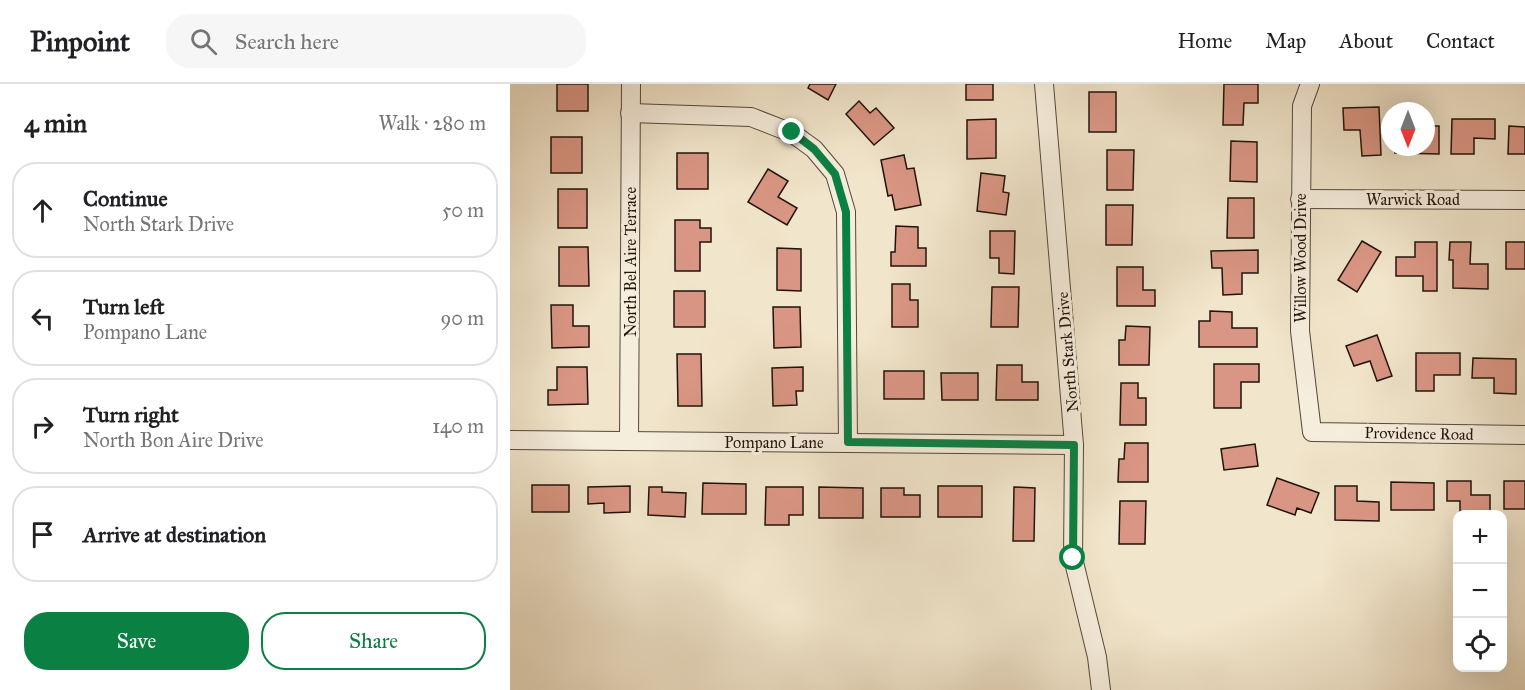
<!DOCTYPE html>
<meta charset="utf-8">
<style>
:root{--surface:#fff;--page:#f6f6f6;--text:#202124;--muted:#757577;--line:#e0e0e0;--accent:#0b8043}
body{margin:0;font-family:"IM FELL Great Primer",serif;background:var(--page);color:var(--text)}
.controls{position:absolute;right:18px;bottom:18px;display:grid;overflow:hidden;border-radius:12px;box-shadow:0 6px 24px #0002}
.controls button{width:54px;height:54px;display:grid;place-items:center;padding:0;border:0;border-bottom:2px solid var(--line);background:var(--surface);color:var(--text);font:30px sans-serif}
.compass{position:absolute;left:871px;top:18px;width:54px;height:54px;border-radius:50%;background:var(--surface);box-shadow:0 6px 24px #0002;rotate:180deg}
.stop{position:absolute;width:18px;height:18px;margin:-14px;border:4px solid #0b8043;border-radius:50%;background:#fff}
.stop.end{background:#0b8043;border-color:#fff;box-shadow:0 2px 6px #0008}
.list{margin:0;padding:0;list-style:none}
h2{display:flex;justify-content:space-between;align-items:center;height:78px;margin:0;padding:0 24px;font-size:26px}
h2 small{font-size:20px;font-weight:400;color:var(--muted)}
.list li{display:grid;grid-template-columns:39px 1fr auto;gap:18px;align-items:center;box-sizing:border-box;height:96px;margin:0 12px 12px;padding:0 12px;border:2px solid var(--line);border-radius:24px}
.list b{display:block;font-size:22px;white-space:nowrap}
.list p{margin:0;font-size:20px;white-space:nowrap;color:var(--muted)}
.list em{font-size:20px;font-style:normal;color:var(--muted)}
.actions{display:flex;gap:12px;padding:18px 24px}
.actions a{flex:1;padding:14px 0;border:2px solid var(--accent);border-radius:24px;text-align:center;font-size:21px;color:var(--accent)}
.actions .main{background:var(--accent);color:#fff}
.icon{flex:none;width:33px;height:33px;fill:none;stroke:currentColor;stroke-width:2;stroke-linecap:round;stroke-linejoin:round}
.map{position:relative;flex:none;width:1015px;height:606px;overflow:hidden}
header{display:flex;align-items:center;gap:36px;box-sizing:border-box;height:84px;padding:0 30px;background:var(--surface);border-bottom:2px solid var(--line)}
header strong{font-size:28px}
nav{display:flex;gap:33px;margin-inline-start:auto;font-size:21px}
.search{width:420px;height:54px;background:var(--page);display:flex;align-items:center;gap:15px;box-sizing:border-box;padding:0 21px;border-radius:24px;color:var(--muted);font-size:22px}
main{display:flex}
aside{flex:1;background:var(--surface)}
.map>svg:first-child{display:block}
.building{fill:#da9684;stroke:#21130a;stroke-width:1.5}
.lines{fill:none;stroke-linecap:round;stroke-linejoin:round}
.minor-casing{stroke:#55483a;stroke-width:20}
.minor{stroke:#f6eedd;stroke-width:18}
.route{stroke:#0b8043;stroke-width:8}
.labels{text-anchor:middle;stroke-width:6;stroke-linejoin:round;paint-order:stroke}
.street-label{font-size:16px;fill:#21130a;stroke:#f6eedd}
</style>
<header>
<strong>Pinpoint</strong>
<div class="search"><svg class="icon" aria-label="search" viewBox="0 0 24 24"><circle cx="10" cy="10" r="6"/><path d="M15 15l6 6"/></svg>Search here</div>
<nav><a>Home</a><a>Map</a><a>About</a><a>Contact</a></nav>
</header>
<main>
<aside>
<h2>4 min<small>Walk · 280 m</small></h2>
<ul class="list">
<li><svg class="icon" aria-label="ahead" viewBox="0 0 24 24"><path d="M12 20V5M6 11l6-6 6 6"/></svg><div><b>Continue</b><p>North Stark Drive</p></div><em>50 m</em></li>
<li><svg class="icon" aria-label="left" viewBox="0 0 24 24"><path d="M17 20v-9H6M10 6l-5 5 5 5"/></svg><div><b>Turn left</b><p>Pompano Lane</p></div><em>90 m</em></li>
<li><svg class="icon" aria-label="right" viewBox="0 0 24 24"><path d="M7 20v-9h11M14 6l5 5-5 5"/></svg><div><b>Turn right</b><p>North Bon Aire Drive</p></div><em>140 m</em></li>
<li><svg class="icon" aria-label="arrive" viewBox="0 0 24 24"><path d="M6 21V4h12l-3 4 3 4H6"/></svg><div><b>Arrive at destination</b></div></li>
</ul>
<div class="actions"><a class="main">Save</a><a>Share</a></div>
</aside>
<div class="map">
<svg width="1015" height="606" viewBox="0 0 1015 606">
<rect width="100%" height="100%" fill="#f1e5cb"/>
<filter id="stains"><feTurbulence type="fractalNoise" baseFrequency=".00333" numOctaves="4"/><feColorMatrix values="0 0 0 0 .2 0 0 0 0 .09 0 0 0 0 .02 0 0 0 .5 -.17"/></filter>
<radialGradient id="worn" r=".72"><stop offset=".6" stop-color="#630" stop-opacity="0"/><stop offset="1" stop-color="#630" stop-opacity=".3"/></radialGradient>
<g class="building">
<rect x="47" y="0" width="31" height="27"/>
<path d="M300,0H326L318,16L298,4Z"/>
<rect x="456" y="0" width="27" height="16"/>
<path d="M714,0H748V19H734L733,41H713Z"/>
<rect x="579" y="8" width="27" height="40"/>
<path d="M349,17L360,29L366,24L384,44L364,61L336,30Z"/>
<path d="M869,23L871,71L852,72L850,46H834L833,24Z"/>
<path d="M486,35V74L457,75V36Z"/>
<path d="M942,35H985V55L964,54V70H941Z"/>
<path d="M916,42H929V70L885,69V63H916Z"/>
<path d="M999,42L1015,43V70H998Z"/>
<rect x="41" y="53" width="31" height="36"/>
<path d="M721,57L747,58V98L720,97Z"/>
<path d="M597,66H624L623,106H597Z"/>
<rect x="167" y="69" width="31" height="36"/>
<path d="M394,71L397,85L404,84L411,121L385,126L382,111L378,112L371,76Z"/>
<path d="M258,85L278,97L268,113L287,124L277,141L238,118Z"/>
<path d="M471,89L495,92L493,108L499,109L496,131L467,127Z"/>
<rect x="48" y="105" width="29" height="39"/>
<path d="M718,114H744V154H717Z"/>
<path d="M596,121H623L622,161H596Z"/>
<path d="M165,136H190V144H201V158H190V187H165Z"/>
<path d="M386,142L408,143V164H416V182H381V168H385Z"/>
<path d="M480,147H505L504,190L489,189V174H480Z"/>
<path d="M852,157L871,168L847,208L828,196Z"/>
<path d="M905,158H927V207H913V192H886V173H905Z"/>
<path d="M940,158H961L960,180H978V205L943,204V176H939Z"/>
<rect x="996" y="158" width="19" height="27"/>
<path d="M49,163H78L79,202H49Z"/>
<path d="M267,164L291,165V207L267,206Z"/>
<path d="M748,166V189H732V210L713,211L712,184H702L701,167Z"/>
<path d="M607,183H633V206H645V222H607Z"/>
<path d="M382,200H400V216H408V243H382Z"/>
<path d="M482,203H509L508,243H481Z"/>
<rect x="164" y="207" width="31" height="36"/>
<path d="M41,221H63V242H79V263L42,264Z"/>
<path d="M263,223H290L291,263L264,264Z"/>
<path d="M700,227L722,228V244H747V263H689V237H700Z"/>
<path d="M616,242L640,243L639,281H609V256H615Z"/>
<path d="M867,251L882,292L867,297L860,277L844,282L836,262Z"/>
<path d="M906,269H950V291H924V307H906Z"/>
<path d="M167,270H191L192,322H168Z"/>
<path d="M963,274L1006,275V310L984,309V294H962Z"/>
<path d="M704,280H749V298H731V324H704Z"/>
<path d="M487,281H512V298H528V316H486Z"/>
<path d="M47,283H77L78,320L38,321V306H47Z"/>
<path d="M293,283V307H286L287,321L263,322L262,284Z"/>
<rect x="374" y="287" width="40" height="28"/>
<path d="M431,289H468V316H432Z"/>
<path d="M611,299H628V314H636V341H610Z"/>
<path d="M615,359H638V398H608L609,375H614Z"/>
<path d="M745,360L748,382L714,386L711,365Z"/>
<path d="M767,394L809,409L801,429L787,424L785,431L757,421Z"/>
<path d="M937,397H961V411H980V430H950V417H937Z"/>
<rect x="994" y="397" width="21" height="28"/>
<path d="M881,398L924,399V426H881Z"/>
<path d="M193,399L236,400V430H192Z"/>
<rect x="22" y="401" width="37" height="27"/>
<path d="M120,402V428L94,429V419L78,420V403Z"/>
<rect x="428" y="402" width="44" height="31"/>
<path d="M825,402H847V417L869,418V437L825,436Z"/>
<path d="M139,403H152V408L176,409L175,433L138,431Z"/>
<path d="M256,403H293V431H279V441H255Z"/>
<path d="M309,403L353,404V434H309Z"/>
<path d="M504,403L525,404L524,457H503Z"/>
<path d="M371,404H394V411H410V433H371Z"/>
<path d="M610,417H636L635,460H609Z"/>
</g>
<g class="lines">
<defs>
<g id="minor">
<path d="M534,0L564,361L563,474L587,573L591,606"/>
<path d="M800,0L792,22L790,247L802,348L1015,351"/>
<path d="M120,29L241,33L282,49L304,65L325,90L336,128L338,358"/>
<path d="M790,115L1015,116"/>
<path d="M0,356L564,361"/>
<path d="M119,356L121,0"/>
</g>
</defs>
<use href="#minor" class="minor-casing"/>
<use href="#minor" class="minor"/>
</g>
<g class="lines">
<path class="route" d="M282,48L304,65L325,90L336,128L338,358L564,361L563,474"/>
</g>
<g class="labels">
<g class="street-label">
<text x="903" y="121">Warwick Road</text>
<text transform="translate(790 174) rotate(-90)" y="6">Willow Wood Drive</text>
<text transform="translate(120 178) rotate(-90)" y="6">North Bel Aire Terrace</text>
<text transform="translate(557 268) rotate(-95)" y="6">North Stark Drive</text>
<text transform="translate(909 349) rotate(1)" y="6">Providence Road</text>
<text x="264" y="364">Pompano Lane</text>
</g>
</g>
<rect width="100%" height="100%" filter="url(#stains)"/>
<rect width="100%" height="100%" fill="url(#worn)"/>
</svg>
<div class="controls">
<button>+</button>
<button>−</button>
<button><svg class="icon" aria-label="locate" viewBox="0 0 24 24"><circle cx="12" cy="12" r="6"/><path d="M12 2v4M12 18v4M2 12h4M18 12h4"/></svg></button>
</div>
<svg class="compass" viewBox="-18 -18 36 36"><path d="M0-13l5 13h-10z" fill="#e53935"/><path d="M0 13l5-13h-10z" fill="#757577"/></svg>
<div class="stop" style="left:563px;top:474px"></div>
<div class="stop end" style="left:282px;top:48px"></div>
</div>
</main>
